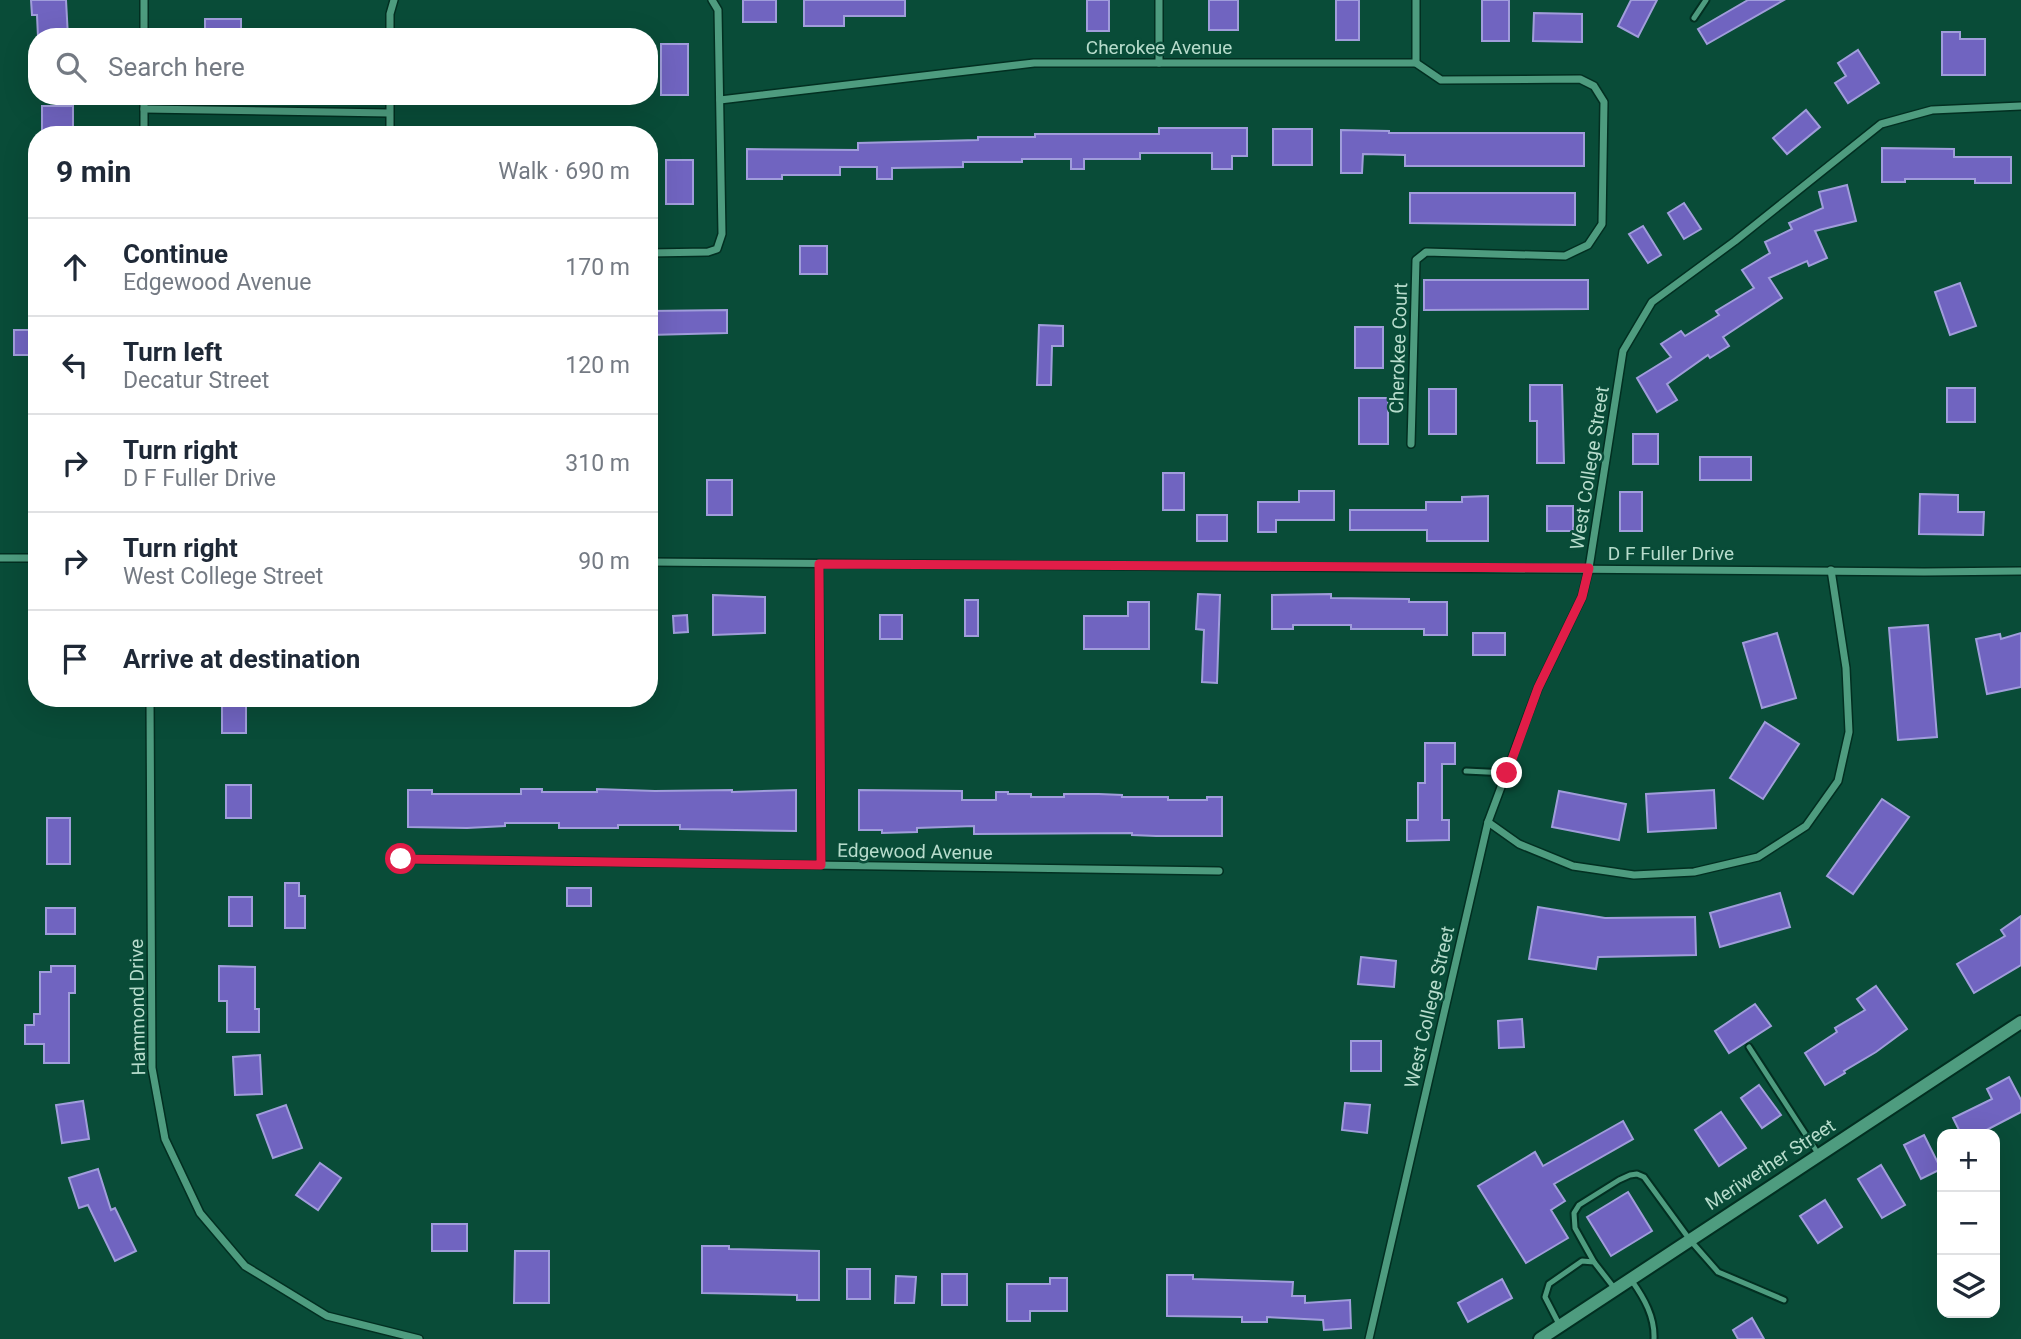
<!DOCTYPE html>
<meta charset="utf-8">
<style>
:root{--surface:#fff;--page:#f2f2f3;--text:#1f2937;--muted:#747a83;--line:#e0e1e3}
body{margin:0;font-family:Roboto,sans-serif;background:var(--page);color:var(--text)}
.controls{position:absolute;right:21px;bottom:21px;display:grid;overflow:hidden;border-radius:14px;box-shadow:0 7px 28px #0002}
.controls button{width:63px;height:63px;display:grid;place-items:center;padding:0;border:0;border-bottom:2px solid var(--line);background:var(--surface);color:var(--text);font:35px sans-serif}
.stop{position:absolute;width:21px;height:21px;margin:-16px;border:5px solid #e11d48;border-radius:50%;background:#fff}
.stop.end{background:#e11d48;border-color:#fff;box-shadow:0 2px 7px #0008}
.list{margin:0;padding:0;list-style:none}
h2{display:flex;justify-content:space-between;align-items:center;height:91px;margin:0;padding:0 28px;font-size:30px}
h2 small{font-size:23px;font-weight:400;color:var(--muted)}
.list li{display:grid;grid-template-columns:46px 1fr auto;gap:21px;align-items:center;box-sizing:border-box;height:98px;padding:0 28px;border-top:2px solid var(--line)}
.list b{display:block;font-size:26px;white-space:nowrap}
.list p{margin:0;font-size:23px;white-space:nowrap;color:var(--muted)}
.list em{font-size:23px;font-style:normal;color:var(--muted)}
.icon{flex:none;width:38px;height:38px;fill:none;stroke:currentColor;stroke-width:2;stroke-linecap:round;stroke-linejoin:round}
.map{position:relative;flex:none;width:2021px;height:1339px;overflow:hidden}
.search{position:absolute;background:var(--surface);box-shadow:0 7px 28px #0002;left:28px;top:28px;width:630px;height:77px;display:flex;align-items:center;gap:18px;box-sizing:border-box;padding:0 24px;border-radius:28px;color:var(--muted);font-size:26px}
.panel{position:absolute;background:var(--surface);box-shadow:0 7px 28px #0002;left:28px;top:126px;width:630px;height:581px;border-radius:28px}
.map>svg:first-child{display:block}
.building{fill:#7064c0;stroke:#a09ddb;stroke-width:2}
.lines{fill:none;stroke-linecap:round;stroke-linejoin:round}
.service-casing{stroke:#022f21;stroke-width:9}
.minor-casing{stroke:#022f21;stroke-width:10}
.tertiary-casing{stroke:#022f21;stroke-width:16}
.service{stroke:#4e9c7f;stroke-width:5}
.minor{stroke:#4e9c7f;stroke-width:7}
.tertiary{stroke:#4e9c7f;stroke-width:12}
.route{stroke:#e11d48;stroke-width:9}
.labels{text-anchor:middle;stroke-width:5;stroke-linejoin:round;paint-order:stroke}
.street-label{font-size:19px;fill:#b7dccc;stroke:#094c38}
</style>
<div class="map">
<svg width="2021" height="1339" viewBox="0 0 2021 1339">
<rect width="100%" height="100%" fill="#094c38"/>
<g class="building">
<path d="M31,0H66L68,37H38L37,15H32Z"/>
<rect x="743" y="0" width="33" height="22"/>
<path d="M804,0H905V16H844V26H804Z"/>
<rect x="1087" y="0" width="22" height="31"/>
<rect x="1209" y="0" width="29" height="30"/>
<rect x="1336" y="0" width="23" height="40"/>
<rect x="1482" y="0" width="27" height="41"/>
<path d="M1631,0H1657L1638,37L1618,26Z"/>
<path d="M1748,0H1784L1707,44L1698,29Z"/>
<path d="M1534,13L1582,14V42L1533,41Z"/>
<rect x="205" y="19" width="36" height="18"/>
<path d="M1942,32H1960V39H1985V75H1942Z"/>
<rect x="661" y="44" width="27" height="51"/>
<path d="M1858,50L1879,83L1848,103L1835,83L1846,76L1838,63Z"/>
<rect x="42" y="106" width="31" height="27"/>
<path d="M1806,110L1820,127L1787,154L1773,138Z"/>
<path d="M1159,128H1247V156H1232V169H1212V153H1140V159H1084V169H1071V159H1022V162H963V167L892,168V179H877V167H840V175H782V179H747V149L858,150V143L978,140V137H1035V134H1159Z"/>
<rect x="1273" y="129" width="39" height="36"/>
<path d="M1341,130L1389,131V133H1584V166H1405V155L1363,154L1362,173H1341Z"/>
<path d="M1882,148L1954,149V157H2011V183H1975V179H1905V182H1882Z"/>
<rect x="666" y="160" width="27" height="44"/>
<path d="M1847,185L1856,221L1815,231L1827,258L1809,266L1807,261L1769,278L1782,298L1723,337L1729,346L1710,358L1708,355L1667,384L1677,400L1657,412L1637,378L1671,357L1661,344L1681,331L1685,336L1719,315L1716,311L1754,288L1742,270L1770,253L1765,242L1792,229L1789,223L1823,208L1819,192Z"/>
<path d="M1410,193H1575V225L1410,223Z"/>
<path d="M1684,203L1701,229L1684,239L1668,213Z"/>
<path d="M1643,226L1661,255L1648,263L1629,234Z"/>
<rect x="800" y="246" width="27" height="28"/>
<path d="M1424,280H1588V309L1424,310Z"/>
<path d="M1960,283L1976,326L1950,335L1935,292Z"/>
<path d="M727,310V333L649,335V311Z"/>
<path d="M1039,325L1063,326V346H1052L1051,385H1037Z"/>
<rect x="1355" y="327" width="28" height="41"/>
<rect x="14" y="330" width="18" height="25"/>
<path d="M1530,385H1562L1564,463H1537V421H1530Z"/>
<rect x="1947" y="388" width="28" height="34"/>
<rect x="1429" y="389" width="27" height="45"/>
<rect x="1359" y="398" width="29" height="46"/>
<rect x="1633" y="434" width="25" height="30"/>
<rect x="1700" y="457" width="51" height="23"/>
<rect x="1163" y="473" width="21" height="37"/>
<rect x="707" y="480" width="25" height="35"/>
<path d="M1299,491H1334V520H1276V532H1258V502H1299Z"/>
<rect x="1620" y="492" width="22" height="39"/>
<path d="M1920,494L1958,495V512H1984L1983,535L1919,534Z"/>
<path d="M1488,496V541H1427V530H1350V510H1426V502H1462V497Z"/>
<rect x="1547" y="506" width="26" height="25"/>
<rect x="1197" y="515" width="30" height="26"/>
<path d="M1198,594L1220,595L1217,683L1202,682L1204,630L1196,629Z"/>
<path d="M1331,594V598L1409,599V602H1447V635H1424V629H1351V625H1293V629H1272V595Z"/>
<path d="M713,595L765,597V633L713,635Z"/>
<rect x="965" y="600" width="13" height="36"/>
<path d="M1128,602H1149V649H1084V616H1128Z"/>
<path d="M687,615L688,632L674,633L673,616Z"/>
<rect x="880" y="615" width="22" height="24"/>
<path d="M1928,625L1937,737L1898,740L1889,628Z"/>
<rect x="1473" y="633" width="32" height="22"/>
<path d="M1777,633L1796,698L1762,708L1743,643Z"/>
<path d="M2021,633V687L1987,694L1976,639L2000,634L2001,639Z"/>
<rect x="222" y="698" width="24" height="35"/>
<path d="M1765,722L1799,744L1763,799L1730,778Z"/>
<path d="M1425,743H1455V764H1442V820H1449V840L1407,841V820H1418V783H1425Z"/>
<rect x="226" y="785" width="25" height="33"/>
<path d="M521,789H542V792H597V789L655,791L732,790V792L796,790V831L680,829V825H618V828H559V823H505V826L467,828L408,827V790H432V794H521Z"/>
<path d="M859,790L962,791V800H996V792H1008V794H1031V797H1064V794H1099L1122,795V797H1168V800H1207V797H1222V836H1156L1132,835V833L974,834V826L917,828V832L882,833V830H859Z"/>
<path d="M1714,790L1716,828L1648,832L1646,794Z"/>
<path d="M1559,791L1626,804L1619,840L1552,827Z"/>
<path d="M1882,799L1909,817L1853,894L1827,876Z"/>
<rect x="47" y="818" width="23" height="46"/>
<path d="M285,883H299V896H305V928H285Z"/>
<rect x="567" y="888" width="24" height="18"/>
<path d="M1780,893L1790,927L1720,947L1710,913Z"/>
<rect x="229" y="897" width="23" height="29"/>
<path d="M1538,907L1605,918L1695,917L1696,955L1598,957L1596,969L1529,959Z"/>
<rect x="46" y="908" width="29" height="26"/>
<path d="M2021,916V965L1974,993L1957,964L2005,936L2001,930Z"/>
<path d="M1361,957L1396,961L1394,987L1358,984Z"/>
<path d="M51,966H75V993H69V1063H44V1044H25V1025H34V1014H40V972H51Z"/>
<path d="M219,966L255,967V1009H259V1032H227V1001H219Z"/>
<path d="M1876,986L1907,1029L1876,1052L1844,1071L1845,1073L1825,1085L1805,1053L1837,1032L1835,1028L1865,1010L1857,999Z"/>
<path d="M1755,1004L1771,1026L1729,1053L1715,1031Z"/>
<path d="M1522,1019L1524,1047L1499,1048L1498,1021Z"/>
<rect x="1351" y="1041" width="30" height="30"/>
<path d="M260,1055L262,1094L235,1095L233,1057Z"/>
<path d="M2009,1077L2021,1100V1112L1979,1134H1961L1953,1118L1992,1099L1987,1089Z"/>
<path d="M1759,1085L1781,1115L1762,1128L1741,1098Z"/>
<path d="M83,1101L89,1139L62,1143L56,1105Z"/>
<path d="M1345,1103L1370,1105L1367,1133L1342,1130Z"/>
<path d="M286,1105L302,1148L273,1158L257,1115Z"/>
<path d="M1721,1112L1746,1148L1719,1166L1695,1130Z"/>
<path d="M1623,1121L1633,1139L1554,1184L1565,1201L1551,1210L1568,1238L1526,1263L1478,1186L1535,1152L1543,1166Z"/>
<path d="M1924,1135L1941,1169L1921,1179L1904,1145Z"/>
<path d="M320,1163L341,1178L318,1210L296,1195Z"/>
<path d="M1881,1165L1905,1205L1882,1218L1858,1179Z"/>
<path d="M98,1169L111,1210L115,1208L136,1251L115,1261L88,1205L79,1208L69,1178Z"/>
<path d="M1628,1192L1652,1231L1611,1256L1587,1217Z"/>
<path d="M1825,1200L1842,1227L1818,1243L1800,1216Z"/>
<rect x="432" y="1224" width="35" height="27"/>
<path d="M702,1246H729V1249L819,1251V1300H797V1295L702,1293Z"/>
<path d="M515,1251H549V1303H514Z"/>
<rect x="847" y="1269" width="23" height="30"/>
<rect x="942" y="1274" width="25" height="31"/>
<path d="M1167,1275H1193V1279L1293,1282L1292,1296H1305V1303L1350,1300L1351,1328L1324,1330L1323,1320L1267,1317V1322H1242V1317L1167,1316Z"/>
<path d="M896,1276L916,1277L914,1303H895Z"/>
<path d="M1050,1278H1067V1311H1030V1321H1007V1284H1050Z"/>
<path d="M1502,1279L1512,1298L1468,1322L1458,1303Z"/>
<path d="M1752,1318L1764,1339H1738L1733,1330Z"/>
</g>
<g class="lines">
<defs>
<g id="service">
<path d="M1694,18L1706,0"/>
<path d="M1466,771L1507,773"/>
<path d="M1749,1047L1819,1155"/>
<path d="M1594,1262L1575,1228L1574,1213L1579,1205L1619,1180L1630,1175L1637,1174L1644,1177L1690,1240L1718,1272L1784,1300"/>
<path d="M1632,1281C1644,1298 1655,1317 1654,1339"/>
<path d="M1560,1326L1545,1297L1549,1284L1582,1261L1594,1262L1615,1289"/>
</g>
<g id="minor">
<path d="M144,0V37"/>
<path d="M1159,0V63"/>
<path d="M390,37V14L394,0"/>
<path d="M1416,63V0"/>
<path d="M144,96V135"/>
<path d="M390,96V135"/>
<path d="M720,100L1034,63H1416L1441,80L1580,79L1594,86L1604,102L1602,224L1588,245L1565,256L1426,252L1416,260L1411,444"/>
<path d="M144,109L389,113"/>
<path d="M649,253L708,252L717,249L722,234L718,10L712,0"/>
<path d="M0,558H37"/>
<path d="M649,562L1924,572L2021,571"/>
<path d="M819,564L821,865"/>
<path d="M150,698L152,1068L165,1139L200,1213L245,1266L327,1316L419,1339"/>
<path d="M1488,822L1519,844L1573,866L1634,875L1694,872L1758,857L1806,826L1838,781L1849,732L1846,668L1831,570"/>
<path d="M401,859L1219,871"/>
<path d="M1369,1339L1488,822L1538,688L1582,597L1589,568L1623,351L1652,302L1735,241L1881,124L1932,110L2021,106"/>
</g>
<path id="tertiary" d="M1540,1339L2021,1022"/>
</defs>
<use href="#service" class="service-casing"/>
<use href="#minor" class="minor-casing"/>
<use href="#tertiary" class="tertiary-casing"/>
<use href="#service" class="service"/>
<use href="#minor" class="minor"/>
<use href="#tertiary" class="tertiary"/>
</g>
<g class="lines">
<path class="route" d="M401,859L821,865L819,564L1589,568L1582,597L1538,688L1507,773"/>
</g>
<g class="labels">
<g class="street-label">
<text x="1159" y="54">Cherokee Avenue</text>
<text transform="translate(1398 348) rotate(-88)" y="7">Cherokee Court</text>
<text transform="translate(1589 468) rotate(-81)" y="7">West College Street</text>
<text x="1671" y="560">D F Fuller Drive</text>
<text transform="translate(915 851) rotate(1)" y="7">Edgewood Avenue</text>
<text transform="translate(137 1007) rotate(-91)" y="7">Hammond Drive</text>
<text transform="translate(1429 1007) rotate(-77)" y="7">West College Street</text>
<text transform="translate(1770 1164) rotate(-33)" y="7">Meriwether Street</text>
</g>
</g>
</svg>
<div class="controls">
<button>+</button>
<button>−</button>
<button><svg class="icon" aria-label="layers" viewBox="0 0 24 24"><path d="M12 4l9 5-9 5-9-5zM3 14l9 5 9-5"/></svg></button>
</div>
<div class="stop" style="left:401px;top:859px"></div>
<div class="stop end" style="left:1507px;top:773px"></div>
<div class="search"><svg class="icon" aria-label="search" viewBox="0 0 24 24"><circle cx="10" cy="10" r="6"/><path d="M15 15l6 6"/></svg>Search here</div>
<section class="panel">
<h2>9 min<small>Walk · 690 m</small></h2>
<ul class="list">
<li><svg class="icon" aria-label="ahead" viewBox="0 0 24 24"><path d="M12 20V5M6 11l6-6 6 6"/></svg><div><b>Continue</b><p>Edgewood Avenue</p></div><em>170 m</em></li>
<li><svg class="icon" aria-label="left" viewBox="0 0 24 24"><path d="M17 20v-9H6M10 6l-5 5 5 5"/></svg><div><b>Turn left</b><p>Decatur Street</p></div><em>120 m</em></li>
<li><svg class="icon" aria-label="right" viewBox="0 0 24 24"><path d="M7 20v-9h11M14 6l5 5-5 5"/></svg><div><b>Turn right</b><p>D F Fuller Drive</p></div><em>310 m</em></li>
<li><svg class="icon" aria-label="right" viewBox="0 0 24 24"><path d="M7 20v-9h11M14 6l5 5-5 5"/></svg><div><b>Turn right</b><p>West College Street</p></div><em>90 m</em></li>
<li><svg class="icon" aria-label="arrive" viewBox="0 0 24 24"><path d="M6 21V4h12l-3 4 3 4H6"/></svg><div><b>Arrive at destination</b></div></li>
</ul>
</section>
</div>
